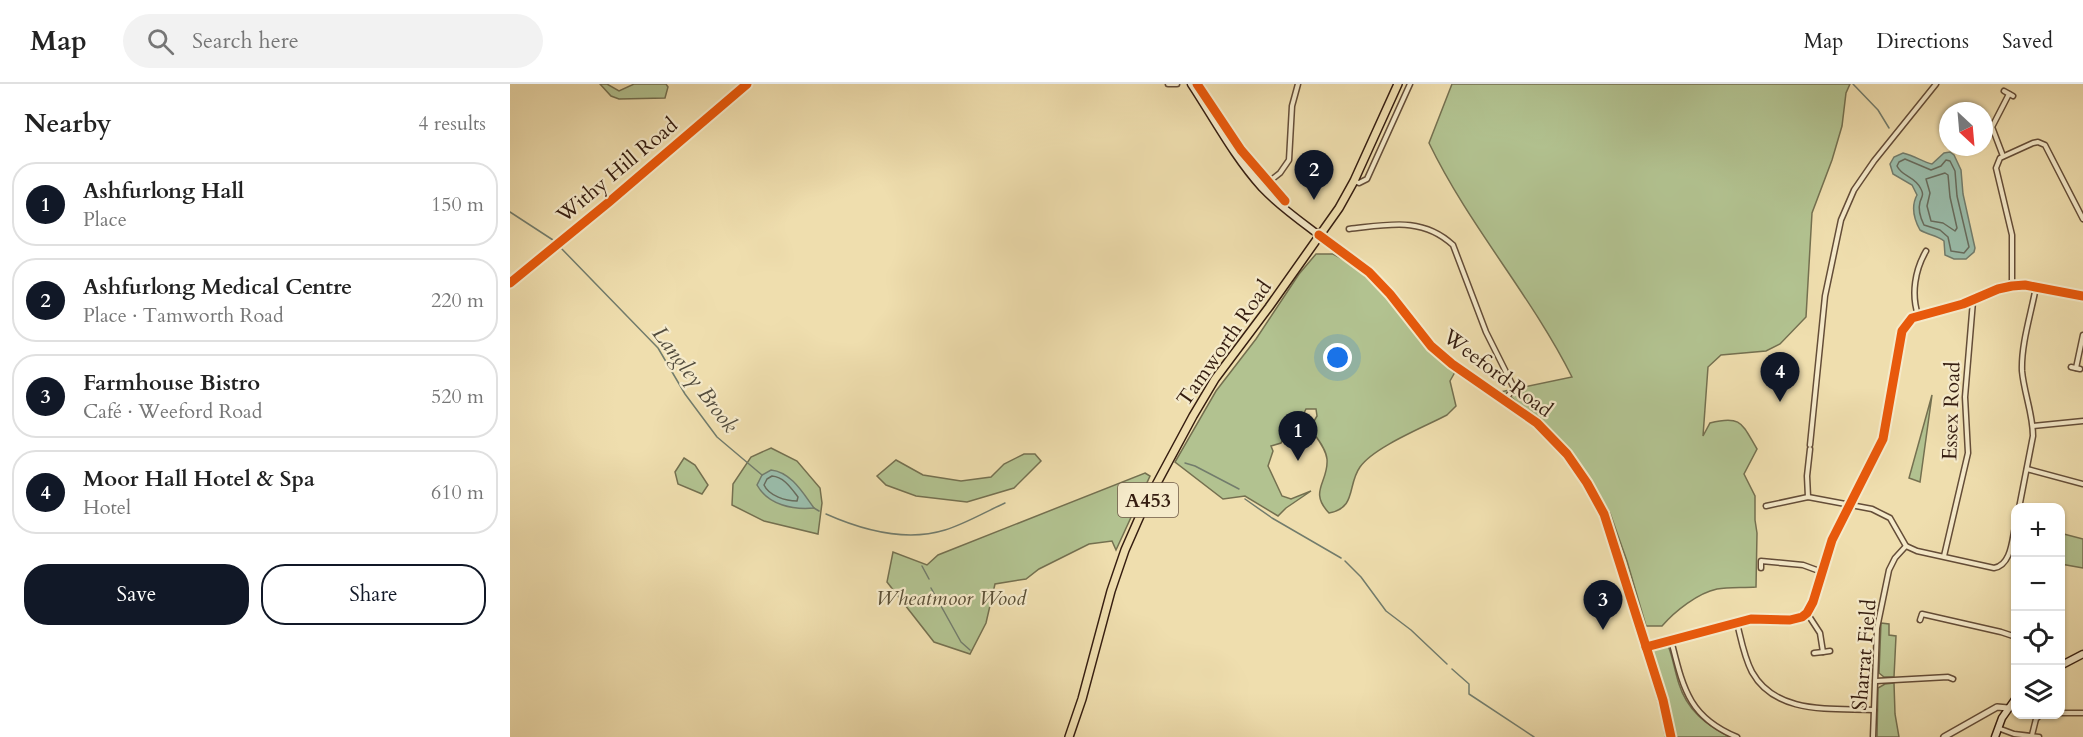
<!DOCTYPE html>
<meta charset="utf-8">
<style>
:root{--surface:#fff;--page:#f2f2f2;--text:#222;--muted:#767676;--line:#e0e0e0;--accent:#111827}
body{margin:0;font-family:Cardo,serif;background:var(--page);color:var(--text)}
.controls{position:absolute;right:18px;bottom:18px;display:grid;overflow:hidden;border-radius:12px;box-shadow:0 2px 4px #0004}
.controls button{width:54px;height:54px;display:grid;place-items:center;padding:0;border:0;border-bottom:2px solid var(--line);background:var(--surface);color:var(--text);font:30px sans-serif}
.compass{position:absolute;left:1429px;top:18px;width:54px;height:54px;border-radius:50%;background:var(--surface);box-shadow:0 2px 4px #0004;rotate:154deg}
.you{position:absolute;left:828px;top:274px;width:21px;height:21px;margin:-15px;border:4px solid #fff;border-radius:50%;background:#1a73e8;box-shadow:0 0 0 9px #1a73e833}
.badge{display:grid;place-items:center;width:39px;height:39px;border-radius:50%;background:var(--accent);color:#fff;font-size:20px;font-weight:700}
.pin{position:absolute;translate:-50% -50px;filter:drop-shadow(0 2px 3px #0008)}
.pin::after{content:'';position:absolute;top:32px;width:21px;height:18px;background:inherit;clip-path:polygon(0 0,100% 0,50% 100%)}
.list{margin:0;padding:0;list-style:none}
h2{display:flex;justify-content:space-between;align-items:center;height:78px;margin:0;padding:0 24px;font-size:26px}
h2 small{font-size:20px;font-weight:400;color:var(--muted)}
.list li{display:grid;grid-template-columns:39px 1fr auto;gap:18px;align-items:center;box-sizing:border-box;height:84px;margin:0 12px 12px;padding:0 12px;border:2px solid var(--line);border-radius:24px}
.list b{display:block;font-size:22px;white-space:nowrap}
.list p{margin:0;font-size:20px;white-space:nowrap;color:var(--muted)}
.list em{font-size:20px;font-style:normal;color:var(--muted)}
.actions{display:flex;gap:12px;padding:18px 24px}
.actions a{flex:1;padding:14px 0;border:2px solid var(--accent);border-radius:24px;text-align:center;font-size:21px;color:var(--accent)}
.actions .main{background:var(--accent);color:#fff}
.icon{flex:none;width:33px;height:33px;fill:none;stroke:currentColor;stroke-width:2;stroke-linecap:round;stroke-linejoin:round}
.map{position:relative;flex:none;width:1573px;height:653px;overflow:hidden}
header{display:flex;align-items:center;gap:36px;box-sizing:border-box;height:84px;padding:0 30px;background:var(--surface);border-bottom:2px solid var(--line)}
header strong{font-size:28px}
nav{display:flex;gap:33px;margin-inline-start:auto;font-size:21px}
.search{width:420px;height:54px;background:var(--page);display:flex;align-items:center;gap:15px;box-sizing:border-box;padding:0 21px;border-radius:33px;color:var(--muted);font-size:22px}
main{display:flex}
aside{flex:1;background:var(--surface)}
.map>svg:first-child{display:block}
.green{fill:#b2c290;stroke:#747050;stroke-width:1.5}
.water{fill:#9abcaa;stroke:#727c6c;stroke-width:1.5}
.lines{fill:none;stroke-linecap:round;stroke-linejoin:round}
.shore{stroke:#686c5d;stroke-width:1.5}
.stream{stroke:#727c6c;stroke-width:1.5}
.minor-casing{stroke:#644d38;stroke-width:7}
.tertiary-casing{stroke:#644d38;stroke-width:8}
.secondary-casing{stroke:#351d10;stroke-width:9}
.primary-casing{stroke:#351d10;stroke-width:10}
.minor{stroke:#f5eaca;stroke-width:4}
.tertiary{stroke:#f5eaca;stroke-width:5}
.secondary{stroke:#f5eaca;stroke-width:6}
.primary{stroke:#efdeae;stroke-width:7}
.cycleway-casing{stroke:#f5eaca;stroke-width:13}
.cycleway{stroke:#e8590c;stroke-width:9}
.labels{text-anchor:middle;stroke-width:4.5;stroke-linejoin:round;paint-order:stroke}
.shield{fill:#f5eaca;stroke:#6f5a48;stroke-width:1.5}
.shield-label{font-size:20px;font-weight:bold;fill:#351d10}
.street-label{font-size:21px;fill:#351d10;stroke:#f5eaca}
.park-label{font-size:21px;font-style:italic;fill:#5a4f36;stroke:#f5eaca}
.water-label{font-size:22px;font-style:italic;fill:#534d3e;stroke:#f5eaca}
</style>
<header>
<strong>Map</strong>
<div class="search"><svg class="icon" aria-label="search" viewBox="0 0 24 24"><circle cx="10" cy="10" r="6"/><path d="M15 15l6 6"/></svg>Search here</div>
<nav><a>Map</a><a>Directions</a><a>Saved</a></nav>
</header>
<main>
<aside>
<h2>Nearby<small>4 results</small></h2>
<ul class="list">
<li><span class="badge">1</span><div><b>Ashfurlong Hall</b><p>Place</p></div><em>150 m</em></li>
<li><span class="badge">2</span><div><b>Ashfurlong Medical Centre</b><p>Place · Tamworth Road</p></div><em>220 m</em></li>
<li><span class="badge">3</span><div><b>Farmhouse Bistro</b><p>Café · Weeford Road</p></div><em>520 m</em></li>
<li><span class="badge">4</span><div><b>Moor Hall Hotel &amp; Spa</b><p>Hotel</p></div><em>610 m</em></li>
</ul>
<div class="actions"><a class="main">Save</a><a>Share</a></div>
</aside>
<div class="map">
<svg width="1573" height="653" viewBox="0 0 1573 653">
<rect width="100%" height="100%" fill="#efdeae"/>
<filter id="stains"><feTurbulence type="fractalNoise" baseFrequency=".00333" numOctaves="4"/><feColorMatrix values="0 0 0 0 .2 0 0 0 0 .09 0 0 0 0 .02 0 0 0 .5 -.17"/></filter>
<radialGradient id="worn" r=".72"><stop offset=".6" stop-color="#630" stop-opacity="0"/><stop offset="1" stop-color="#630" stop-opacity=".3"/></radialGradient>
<g class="green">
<path d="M90,0H97L109,7L124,0H156L158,3L155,14L109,15L101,12Z"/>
<path d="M942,0H1340L1336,9L1332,42L1322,76L1302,129L1296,233L1270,260L1256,267L1211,271L1198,283L1193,352L1200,339C1232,331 1232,340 1247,365L1234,390L1245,412V436L1247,449L1246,503C1233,504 1219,503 1207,505C1188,509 1165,527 1152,542H1136L1117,477L1100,429L1062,368L1002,314L990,308L1062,293C1021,211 959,142 919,59Z"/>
<path d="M806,170H823L844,181L881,218L919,265L945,288L940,297L946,322L937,331C914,343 864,363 850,383C837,401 847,424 819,429C798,407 819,398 817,375C816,364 806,353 800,344L807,332L806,325H796L790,337L792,347L786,353L774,354L771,359L761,362L763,367L758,382L772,412L781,415L801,407L776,424L768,432L735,412L713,415L665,378L706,307L746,255L789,190Z"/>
<path d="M1422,311L1410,398L1399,394Z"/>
<path d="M261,364L287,377L310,404L312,419L308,450L254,437L222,421L223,400L241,373Z"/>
<path d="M514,370H525L531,377L504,404L457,418L406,412L376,401L367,392L386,376L413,391L451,397L481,393L494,380Z"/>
<path d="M174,374L185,381L198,401L192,410L168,400L165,388Z"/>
<path d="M635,389L640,392L606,466L602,457L579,460L529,485L516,495L485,500L476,539L460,570L424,558L377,498L383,468L417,481L428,471Z"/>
<path d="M1550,449L1573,455V484L1551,480Z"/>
<path d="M1371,539L1379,540V551L1386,552L1384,593H1374L1369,589Z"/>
<path d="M1128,550L1154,629L1159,653H1155L1153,635Z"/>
<path d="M1154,560L1159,564C1163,575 1165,588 1169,600C1177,626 1196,641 1220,653H1164L1159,628L1142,571C1141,563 1147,562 1154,560Z"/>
<path d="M1384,599L1385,630L1389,653H1367L1368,604L1375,600Z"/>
</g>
<g class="water">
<path d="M1440,68L1444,71L1451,86L1453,110L1465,164L1464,168L1456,175H1444L1435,171L1434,157C1427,151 1418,151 1410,146C1404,135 1401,122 1407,111L1402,101L1383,90L1380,80L1384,73L1393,69C1405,72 1413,78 1422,80L1434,69Z"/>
<path d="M261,386C281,388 293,409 304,424C283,426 258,421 247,401L252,391Z"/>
</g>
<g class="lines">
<g class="shore">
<path d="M1395,75L1421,86L1431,82L1436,76L1440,77L1445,87L1447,112L1459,163L1454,169L1441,167L1438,153L1430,146L1414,141C1411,135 1408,125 1410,118C1412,112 1414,111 1411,105C1405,92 1392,93 1387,82L1389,78Z"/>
<path d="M1435,89L1438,91L1440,113L1447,144L1445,147L1433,139L1421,137L1417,122L1420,109L1416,95Z"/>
<path d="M262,392C274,393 281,404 288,413L287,417C276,417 259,412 254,401L257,395Z"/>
</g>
<g class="stream">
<path d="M1343,0L1368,26L1379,44"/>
<path d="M0,128L43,156"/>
<path d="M49,162L148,264L175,310L207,353L252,391"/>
<path d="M675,379L685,382L729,405"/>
<path d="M735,415L762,434L831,474"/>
<path d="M304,424L309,427"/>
<path d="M316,430C352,446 396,458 435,446C455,440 475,428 495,419"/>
<path d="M835,477L851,493L876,527L901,546L937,580"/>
<path d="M412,482L419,495"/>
<path d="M421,504L451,558L460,566"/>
<path d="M942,585L959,600V610L1024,653"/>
</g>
<defs>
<g id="minor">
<path d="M658,0H667"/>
<path d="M687,0L731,66L775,117"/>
<path d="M1494,7L1503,12"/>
<path d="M1493,72L1482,43L1499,10"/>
<path d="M844,97L849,99L857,95L900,0"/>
<path d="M756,100L770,89L779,76L782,22L788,0"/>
<path d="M839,145C877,141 912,132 943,161L976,248L1004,304L995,316"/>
<path d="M0,199L99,118L237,0"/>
<path d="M1502,202V151L1486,84L1490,74L1523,59L1528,58L1535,61L1573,135"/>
<path d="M1408,231C1401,210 1405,186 1416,167"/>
<path d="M1561,283L1570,285"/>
<path d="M1566,284L1573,251"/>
<path d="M1523,342L1573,337"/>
<path d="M1300,361L1315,212L1331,136L1344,106L1364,77L1426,0"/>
<path d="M1517,385L1573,400"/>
<path d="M1298,413L1297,392L1300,365"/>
<path d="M1256,422L1298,413L1362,425L1380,434L1396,462L1407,467L1484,484C1502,481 1502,454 1506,438"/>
<path d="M1509,424L1523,352C1523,330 1514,309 1512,287C1511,260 1521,230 1526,203"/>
<path d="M1434,472L1458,369L1455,313L1463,217"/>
<path d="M1251,484V477L1293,481L1312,488"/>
<path d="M1297,529L1310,549L1313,568L1320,567"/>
<path d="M1410,536L1412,530L1491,548L1506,553"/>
<path d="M1227,539C1231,555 1234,573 1242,588C1266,631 1321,624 1364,626"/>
<path d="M1161,556C1173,603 1178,633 1227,653"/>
<path d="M1136,563L1241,535L1280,536L1292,533L1297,529L1303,518L1322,456L1373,355L1392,247L1402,234L1453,220L1488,205L1502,202L1515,201L1573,212"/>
<path d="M1304,569L1313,568"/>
<path d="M1366,597L1438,593L1443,595"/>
<path d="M1550,629H1573"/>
<path d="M1488,644L1504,650L1529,653"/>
<path d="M1522,651L1526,635L1531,630"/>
<path d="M1363,653L1367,544L1379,486L1385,474L1396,462"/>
</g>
<g id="tertiary">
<path d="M809,151L859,188L880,210L921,262L942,280L1027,339L1057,370L1077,399L1094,430L1153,616L1161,653"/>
<path d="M1434,653L1487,623L1498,624"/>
</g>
<g id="secondary">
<path d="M681,0C704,35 724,73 752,104C769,122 789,136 809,151"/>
<path d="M1550,582L1573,570"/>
<path d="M1485,653L1492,634L1506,614"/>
</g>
<path id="primary" d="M559,653L572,615L601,507L615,466L633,425L683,332L705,295L759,223L829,124L844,97L888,0"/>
</defs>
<use href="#minor" class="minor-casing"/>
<use href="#tertiary" class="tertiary-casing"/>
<use href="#secondary" class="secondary-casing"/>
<use href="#primary" class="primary-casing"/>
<use href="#minor" class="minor"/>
<use href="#tertiary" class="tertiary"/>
<use href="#secondary" class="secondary"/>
<use href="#primary" class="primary"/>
<defs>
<g id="cycleway">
<path d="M687,0L731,66L775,117"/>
<path d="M809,151L859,188L880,210L921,262L942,280L1027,339L1057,370L1077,399L1094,430L1153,616L1161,653"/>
<path d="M0,199L99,118L237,0"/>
<path d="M1136,563L1241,535L1280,536L1292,533L1297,529L1303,518L1322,456L1373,355L1392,247L1402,234L1453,220L1488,205L1502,202L1515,201L1573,212"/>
</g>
</defs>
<use href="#cycleway" class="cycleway-casing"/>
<use href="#cycleway" class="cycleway"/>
</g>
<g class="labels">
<rect class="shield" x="608" y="399" width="60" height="34" rx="4.5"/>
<g class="shield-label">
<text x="638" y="423">A453</text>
</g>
<g class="street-label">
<text transform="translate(107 86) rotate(-40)" y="7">Withy Hill Road</text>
<text transform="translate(714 259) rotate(-55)" y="7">Tamworth Road</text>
<text transform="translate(988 289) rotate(37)" y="7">Weeford Road</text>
<text transform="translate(1441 327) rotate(-88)" y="7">Essex Road</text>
<text transform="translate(1354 571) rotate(-85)" y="7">Sharrat Field</text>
</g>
<g class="park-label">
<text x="441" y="521">Wheatmoor Wood</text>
</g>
<g class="water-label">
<text transform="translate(186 295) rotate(53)" y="8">Langley Brook</text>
</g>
</g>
<rect width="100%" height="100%" filter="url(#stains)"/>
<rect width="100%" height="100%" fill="url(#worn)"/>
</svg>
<div class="controls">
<button>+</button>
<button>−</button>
<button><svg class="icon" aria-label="locate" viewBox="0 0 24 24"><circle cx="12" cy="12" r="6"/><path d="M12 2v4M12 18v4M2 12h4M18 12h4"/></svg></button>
<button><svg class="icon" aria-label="layers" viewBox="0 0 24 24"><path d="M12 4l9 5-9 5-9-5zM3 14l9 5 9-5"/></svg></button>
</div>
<svg class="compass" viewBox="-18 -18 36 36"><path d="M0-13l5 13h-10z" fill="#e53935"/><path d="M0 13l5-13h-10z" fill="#767676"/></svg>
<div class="you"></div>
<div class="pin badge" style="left:788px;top:377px">1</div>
<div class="pin badge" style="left:804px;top:116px">2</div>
<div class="pin badge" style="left:1093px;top:546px">3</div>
<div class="pin badge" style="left:1270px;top:318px">4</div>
</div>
</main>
